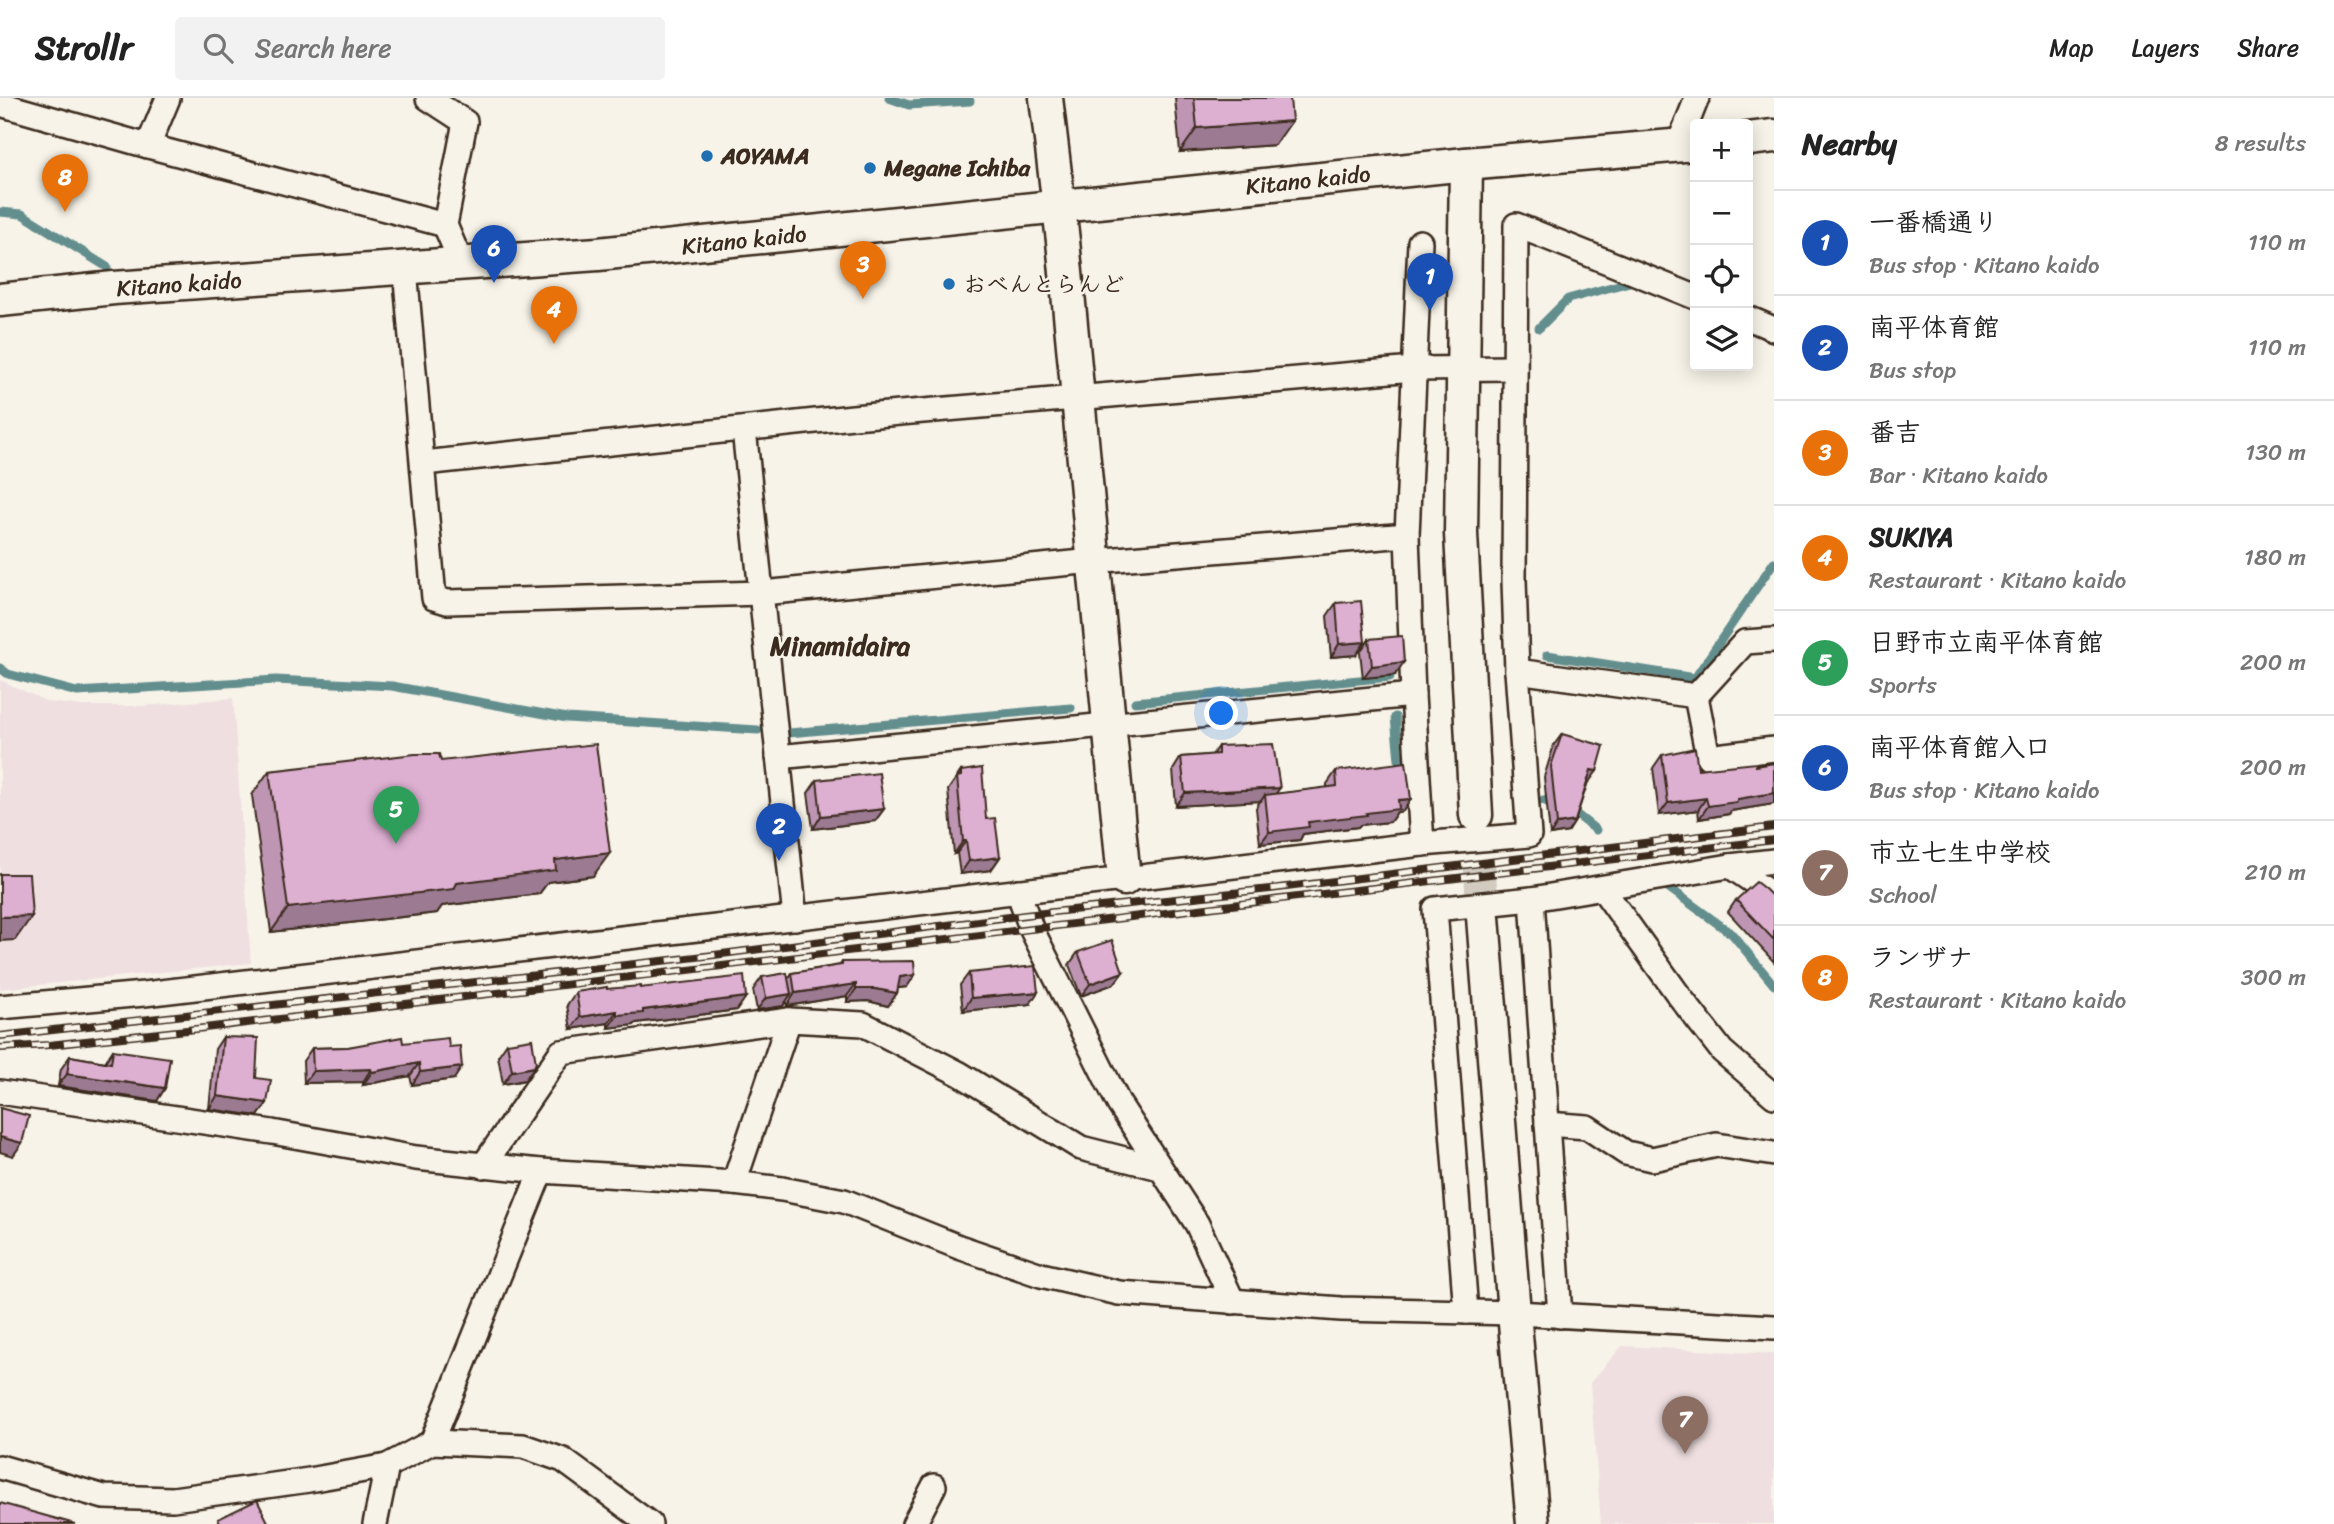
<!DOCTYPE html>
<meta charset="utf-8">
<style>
:root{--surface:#fff;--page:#f2f2f2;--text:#222;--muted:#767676;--line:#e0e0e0;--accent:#0b8043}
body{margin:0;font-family:Sriracha,"Klee One",sans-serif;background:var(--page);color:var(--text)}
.controls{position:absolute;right:21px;top:21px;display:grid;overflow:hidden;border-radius:7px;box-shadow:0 4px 18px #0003}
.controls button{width:63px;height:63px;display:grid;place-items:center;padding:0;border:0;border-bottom:2px solid var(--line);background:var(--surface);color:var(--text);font:35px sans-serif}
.you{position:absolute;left:1222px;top:616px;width:24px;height:24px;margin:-18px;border:5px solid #fff;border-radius:50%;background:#1a73e8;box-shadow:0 0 0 10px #1a73e833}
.badge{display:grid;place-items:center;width:46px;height:46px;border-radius:50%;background:var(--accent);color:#fff;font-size:23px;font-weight:700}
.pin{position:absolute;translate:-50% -58px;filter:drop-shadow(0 2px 4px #0008)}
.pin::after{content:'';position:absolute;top:37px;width:24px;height:21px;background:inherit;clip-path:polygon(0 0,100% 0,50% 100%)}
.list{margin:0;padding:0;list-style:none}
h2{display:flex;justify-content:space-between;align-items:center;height:91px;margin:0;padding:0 28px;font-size:30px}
h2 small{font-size:23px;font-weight:400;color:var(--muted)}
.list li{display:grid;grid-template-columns:46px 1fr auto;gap:21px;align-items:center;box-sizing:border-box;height:105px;padding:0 28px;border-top:2px solid var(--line)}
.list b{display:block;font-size:26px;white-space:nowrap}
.list p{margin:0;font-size:23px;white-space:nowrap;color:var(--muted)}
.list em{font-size:23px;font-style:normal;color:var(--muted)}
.icon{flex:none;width:38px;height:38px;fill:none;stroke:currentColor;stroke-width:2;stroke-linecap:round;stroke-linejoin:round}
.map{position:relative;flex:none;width:1774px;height:1426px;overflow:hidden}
header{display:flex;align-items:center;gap:42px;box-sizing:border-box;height:98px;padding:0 35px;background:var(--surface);border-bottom:2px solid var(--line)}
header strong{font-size:33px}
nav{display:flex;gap:38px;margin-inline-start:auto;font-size:24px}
.search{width:490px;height:63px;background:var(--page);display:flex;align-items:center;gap:18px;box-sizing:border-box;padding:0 24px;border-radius:7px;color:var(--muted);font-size:26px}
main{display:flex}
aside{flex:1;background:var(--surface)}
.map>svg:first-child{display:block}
.built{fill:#efdfe1}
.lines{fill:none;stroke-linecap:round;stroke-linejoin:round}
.stream{stroke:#648e8e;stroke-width:9}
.secondary-tunnel{stroke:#d1cbc0;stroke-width:32;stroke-dasharray:32 16;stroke-linecap:butt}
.street-casing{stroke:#3b2a1e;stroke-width:28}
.secondary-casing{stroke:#3b2a1e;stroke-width:37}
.street{stroke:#f7f3e8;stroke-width:23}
.secondary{stroke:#f7f3e8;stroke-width:32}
.rail-casing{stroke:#3b2a1e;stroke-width:8}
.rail{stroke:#f7f3e8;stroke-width:5;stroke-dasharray:16;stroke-linecap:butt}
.wall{fill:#be96b4;stroke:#3b2a1e;stroke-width:2}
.shaded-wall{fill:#9b7a92;stroke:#3b2a1e;stroke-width:2}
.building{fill:#ddafd1;stroke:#3b2a1e;stroke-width:2}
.poi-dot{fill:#1f6fb2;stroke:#f7f3e8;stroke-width:2.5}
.labels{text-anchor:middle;stroke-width:5;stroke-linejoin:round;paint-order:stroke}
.poi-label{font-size:23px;font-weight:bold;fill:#3b2a1e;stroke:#f7f3e8;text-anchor:start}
.street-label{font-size:23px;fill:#3b2a1e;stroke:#f7f3e8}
.quarter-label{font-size:26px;font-weight:bold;fill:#3b2a1e;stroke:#f7f3e8}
</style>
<header>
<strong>Strollr</strong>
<div class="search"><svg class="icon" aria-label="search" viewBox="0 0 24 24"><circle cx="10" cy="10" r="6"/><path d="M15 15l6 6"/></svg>Search here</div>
<nav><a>Map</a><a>Layers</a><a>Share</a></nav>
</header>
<main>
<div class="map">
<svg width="1774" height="1426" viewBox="0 0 1774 1426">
<rect width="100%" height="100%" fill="#f7f3e8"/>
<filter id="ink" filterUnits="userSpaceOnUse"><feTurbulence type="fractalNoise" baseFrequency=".0143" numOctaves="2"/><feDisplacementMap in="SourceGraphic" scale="14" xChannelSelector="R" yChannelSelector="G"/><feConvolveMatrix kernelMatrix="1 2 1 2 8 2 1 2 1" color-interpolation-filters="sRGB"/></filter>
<g filter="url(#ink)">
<g class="built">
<path d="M0,582L48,604L81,608H144L233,600L251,865L0,891Z"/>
<path d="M1622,1248L1774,1256V1426H1601L1590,1285Z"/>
</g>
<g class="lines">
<g class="stream">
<path d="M889,0L909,7L970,3"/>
<path d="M0,114L22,116L107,169"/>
<path d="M1539,230L1568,201L1633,183L1638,185"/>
<path d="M1547,557L1695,580L1774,464"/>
<path d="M0,570L8,576L77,594L276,582L392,588L567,620L758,632"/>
<path d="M1135,604L1390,579"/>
<path d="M1395,619L1399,662"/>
<path d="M789,635L1071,610"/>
<path d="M1543,702L1576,716L1596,732"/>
<path d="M1661,784L1732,836L1774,887"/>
</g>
<path class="secondary-tunnel" d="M1476,717L1483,819"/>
<defs>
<g id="street">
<path d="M428,0L465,24L445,127L462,167"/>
<path d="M0,6L148,48L445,127"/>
<path d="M148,48L168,0"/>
<path d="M1678,48L1697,0"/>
<path d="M1420,144L1407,437L1413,597L1422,746L1529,737L1517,573L1514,482L1516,127L1695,199"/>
<path d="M405,171L434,500L447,504L762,495L1093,463L1407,437"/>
<path d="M1748,220L1774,231"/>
<path d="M744,331L795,820"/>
<path d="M424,365L853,319L1099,298L1414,271L1515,270"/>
<path d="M1517,573L1696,598L1745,544L1774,542"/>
<path d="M1696,598L1708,659L1774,651"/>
<path d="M778,659L1413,597"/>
<path d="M1730,768L1774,798"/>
<path d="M1602,790L1680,899L1722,953L1774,998"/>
<path d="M1018,793L1031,830L1119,1006L1197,1126L1233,1204"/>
<path d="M1532,801L1560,1218"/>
<path d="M0,909L144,896L1422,746"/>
<path d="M0,994L272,1034L416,1060L541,1073L734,1085L782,1091L844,1103L959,1149L1041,1177L1119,1195L1341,1211L1514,1215L1774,1229"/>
<path d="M1547,1026L1587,1029L1626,1055L1652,1061L1717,1047L1774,1056"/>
<path d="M483,1068L561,954L789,922L863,926L960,976L1081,1050L1160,1070"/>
<path d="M734,1085L789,922"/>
<path d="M1466,1214L1435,811L1532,801L1730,768L1774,763"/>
<path d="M432,1344L541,1073"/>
<path d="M387,1368L432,1344L523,1348L563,1362L650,1426"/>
<path d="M0,1369L104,1399L173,1401L309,1382L387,1368L375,1426"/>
<path d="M914,1426L934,1388"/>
</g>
<g id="secondary">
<path d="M1046,0L1063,143L1124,781"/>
<path d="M1748,41L1774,38"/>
<path d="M1466,66L1461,436L1476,717"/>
<path d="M0,202L114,190L598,156L1466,66L1695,46"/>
<path d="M1483,819L1514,1215L1533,1426"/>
</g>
</defs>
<use href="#street" class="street-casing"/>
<use href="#secondary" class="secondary-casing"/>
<use href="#street" class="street"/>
<use href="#secondary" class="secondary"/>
<defs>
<g id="rail">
<path d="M0,938L714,857L1025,817L1270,791L1774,729"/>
<path d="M0,950L49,947L196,931L1774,742"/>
</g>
</defs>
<use href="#rail" class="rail-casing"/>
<use href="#rail" class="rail"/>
</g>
<g class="wall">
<path d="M1175,0H1290L1275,47L1180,54Z"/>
<path d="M1336,505L1356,557L1331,559L1327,518Z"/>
<path d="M1369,541L1395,577L1363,580L1360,554Z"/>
<path d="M1562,636L1589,684H1588L1575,723L1568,734L1550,737L1544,679L1554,647Z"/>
<path d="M1218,648L1276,696L1327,690V686L1336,673L1411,701L1403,713L1397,714L1390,724L1360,727L1358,729L1303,736L1300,742L1260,746L1256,710L1260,703L1176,708L1173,672L1181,659L1212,657Z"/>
<path d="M1662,657L1698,671L1756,668L1774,665V706L1731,713L1729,716L1699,721L1698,712L1659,717L1653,670Z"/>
<path d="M441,663L593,778L548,784L539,796L442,808L437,815L271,834L252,697L269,673Z"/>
<path d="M961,673L986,721L1000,759L991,772L960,776L957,755L954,756L948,692Z"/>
<path d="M817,682L884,711L875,723L813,731L808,695Z"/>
<path d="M1774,800V864L1728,814L1736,802Z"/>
<path d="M1078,854L1123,874L1114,886L1081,898L1069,867Z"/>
<path d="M842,864L907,889L898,890L897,895L888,908L868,903L847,904V898L787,908L786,903L783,908L757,912L753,892L762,879L788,881L792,875L840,867Z"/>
<path d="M969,875L1030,906L963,913L960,887Z"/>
<path d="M640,890L737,912L636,925L634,927L608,930V925L571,931L567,907L576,894L607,891Z"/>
<path d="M223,939L256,980L267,1005L258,1018L209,1011L215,951Z"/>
<path d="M403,945L454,981L412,987L410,978L363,987V984L304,985L303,963L312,950L348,949Z"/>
<path d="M507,945L525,982L503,986L498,958Z"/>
<path d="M113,952L165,990L157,1003L58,988L61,971L70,958L105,964Z"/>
</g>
<g class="shaded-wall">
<path d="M1292,23L1275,47L1180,54L1197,30Z"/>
<path d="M1365,544L1356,557L1331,559L1339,546Z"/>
<path d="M1404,564L1395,577L1363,580L1372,568Z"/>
<path d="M1591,672L1597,673L1589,684L1584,683Z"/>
<path d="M1280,690L1271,702L1265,697L1261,703L1176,708L1185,695Z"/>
<path d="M1774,695V706L1731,713L1729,716L1699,721L1708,708L1737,701Z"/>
<path d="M1706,700L1698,712L1659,717L1668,705Z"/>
<path d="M1411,701L1403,713L1397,714L1390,724L1360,727L1358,729L1303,736L1300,742L1260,746L1269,734L1308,724L1366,715L1398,702Z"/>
<path d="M884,711L875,723L813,731L821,718Z"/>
<path d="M1575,723L1568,734L1550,737L1557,726Z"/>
<path d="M963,743H966L957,755L954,756Z"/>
<path d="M610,755L593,778L548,784L539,796L442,808L437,815L271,834L288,810L457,785L555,762Z"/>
<path d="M1000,759L991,772L960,776L969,763Z"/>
<path d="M32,818L15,842L0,843V819Z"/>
<path d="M1123,874L1114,886L1081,898L1090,886Z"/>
<path d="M915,877L907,889L892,891L900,879Z"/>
<path d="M856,886L847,898L787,908L795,895Z"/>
<path d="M856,891H876L897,895L888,908L868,903L847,904Z"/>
<path d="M1038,894L1030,906L963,913L971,900Z"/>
<path d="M791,896L783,908L757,912L766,900Z"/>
<path d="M746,899L737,912L636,925L634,927L608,930L617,917L643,912Z"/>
<path d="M617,913L608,925L571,931L580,919Z"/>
<path d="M419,965L410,978L363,987L372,974Z"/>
<path d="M462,969L454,981L412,987L420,974Z"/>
<path d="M534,969L525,982L503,986L512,973Z"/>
<path d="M371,971L363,984L304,985L313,973Z"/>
<path d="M67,976L165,990L157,1003L58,988Z"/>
<path d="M217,998L267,1005L258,1018L209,1011Z"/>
<path d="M0,1039L22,1045L13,1058L0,1054Z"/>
</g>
<g class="building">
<path d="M1194,0H1290L1292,23L1197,30Z"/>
<path d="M1361,503L1365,544L1339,546L1336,505Z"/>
<path d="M1402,538L1404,564L1372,568L1369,541Z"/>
<path d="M1562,636L1604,648L1597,673L1591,672L1575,723L1557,726L1551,668Z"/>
<path d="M596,646L610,755L555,762L556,772L457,785L454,791L288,810L269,673L415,656H439L441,663Z"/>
<path d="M1273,646L1280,690L1185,695L1181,659L1218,656V648Z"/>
<path d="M1695,650L1698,671L1756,665V668L1774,665V695L1737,701V704L1708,708L1706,700L1668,705L1662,657Z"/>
<path d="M1406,664L1411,701L1398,702L1399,711L1366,715L1367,717L1308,724L1309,729L1269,734L1265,697L1337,688L1336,673Z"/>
<path d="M982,670L986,721L995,720L1000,759L969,763L966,743H963L957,679L961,678V673Z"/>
<path d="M879,675L884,711L821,718L817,682Z"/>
<path d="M0,776H29L32,818L0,819Z"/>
<path d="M1756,784L1765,791L1774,800V842L1736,802Z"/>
<path d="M1112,842L1123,874L1090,886L1078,854Z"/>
<path d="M914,863L915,877L900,879L897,895L876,891H856V886L795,895L792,875L842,867V864Z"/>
<path d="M1035,868L1038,894L971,900L969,875Z"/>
<path d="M787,875L791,896L766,900L762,879Z"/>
<path d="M744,878L746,899L643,912V915L617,917V913L580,919L576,894L607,889V891L640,888V890Z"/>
<path d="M223,939L258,940L256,980L271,982L267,1005L217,998Z"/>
<path d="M402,939L403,945L448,940L449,949L460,948L462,969L420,974L419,965L372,974L371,971L313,973L312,950L348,949Z"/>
<path d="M532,941L536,965L534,969L512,973L507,945Z"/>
<path d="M113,952L170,960L165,990L67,976L70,958L111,965Z"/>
<path d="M0,1010L29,1018L22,1045L0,1039Z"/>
<path d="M257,1402L269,1426H221L218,1421Z"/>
<path d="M0,1405L75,1426H0Z"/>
</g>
</g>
<g class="poi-dot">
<circle cx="707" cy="58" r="7"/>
<circle cx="870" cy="70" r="7"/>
<circle cx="949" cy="186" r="7"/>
</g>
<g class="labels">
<g class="poi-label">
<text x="721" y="66">AOYAMA</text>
<text x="884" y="78">Megane Ichiba</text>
<text x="963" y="194">おべんとらんど</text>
</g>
<g class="street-label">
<text transform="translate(1308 82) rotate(-6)" y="8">Kitano kaido</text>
<text transform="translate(744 142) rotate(-6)" y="8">Kitano kaido</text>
<text transform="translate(179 186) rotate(-4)" y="8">Kitano kaido</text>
</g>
<g class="quarter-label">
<text x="840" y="557">Minamidaira</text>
</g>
</g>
</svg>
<div class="controls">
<button>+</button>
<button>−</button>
<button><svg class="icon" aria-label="locate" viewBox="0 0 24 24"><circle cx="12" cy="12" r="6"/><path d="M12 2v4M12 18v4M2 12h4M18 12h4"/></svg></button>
<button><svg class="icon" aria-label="layers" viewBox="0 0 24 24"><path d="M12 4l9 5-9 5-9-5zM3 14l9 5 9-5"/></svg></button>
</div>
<div class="you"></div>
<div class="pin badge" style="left:1430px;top:213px;background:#1a4fb4">1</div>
<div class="pin badge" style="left:779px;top:763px;background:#1a4fb4">2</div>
<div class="pin badge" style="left:863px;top:201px;background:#e8710a">3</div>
<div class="pin badge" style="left:554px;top:246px;background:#e8710a">4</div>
<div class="pin badge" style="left:396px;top:746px;background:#2e9e5b">5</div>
<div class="pin badge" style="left:494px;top:185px;background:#1a4fb4">6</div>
<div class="pin badge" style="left:1685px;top:1356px;background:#8d6e63">7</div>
<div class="pin badge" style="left:65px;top:114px;background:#e8710a">8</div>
</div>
<aside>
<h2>Nearby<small>8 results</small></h2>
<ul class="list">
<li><span class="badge" style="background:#1a4fb4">1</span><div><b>一番橋通り</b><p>Bus stop · Kitano kaido</p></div><em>110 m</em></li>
<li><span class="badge" style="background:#1a4fb4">2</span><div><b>南平体育館</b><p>Bus stop</p></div><em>110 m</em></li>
<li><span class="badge" style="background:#e8710a">3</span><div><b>番吉</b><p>Bar · Kitano kaido</p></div><em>130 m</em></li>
<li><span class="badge" style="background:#e8710a">4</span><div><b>SUKIYA</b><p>Restaurant · Kitano kaido</p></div><em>180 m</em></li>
<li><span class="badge" style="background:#2e9e5b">5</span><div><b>日野市立南平体育館</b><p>Sports</p></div><em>200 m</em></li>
<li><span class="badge" style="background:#1a4fb4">6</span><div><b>南平体育館入口</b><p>Bus stop · Kitano kaido</p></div><em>200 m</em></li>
<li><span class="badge" style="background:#8d6e63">7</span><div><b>市立七生中学校</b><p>School</p></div><em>210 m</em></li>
<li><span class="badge" style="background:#e8710a">8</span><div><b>ランザナ</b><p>Restaurant · Kitano kaido</p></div><em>300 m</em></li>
</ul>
</aside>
</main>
